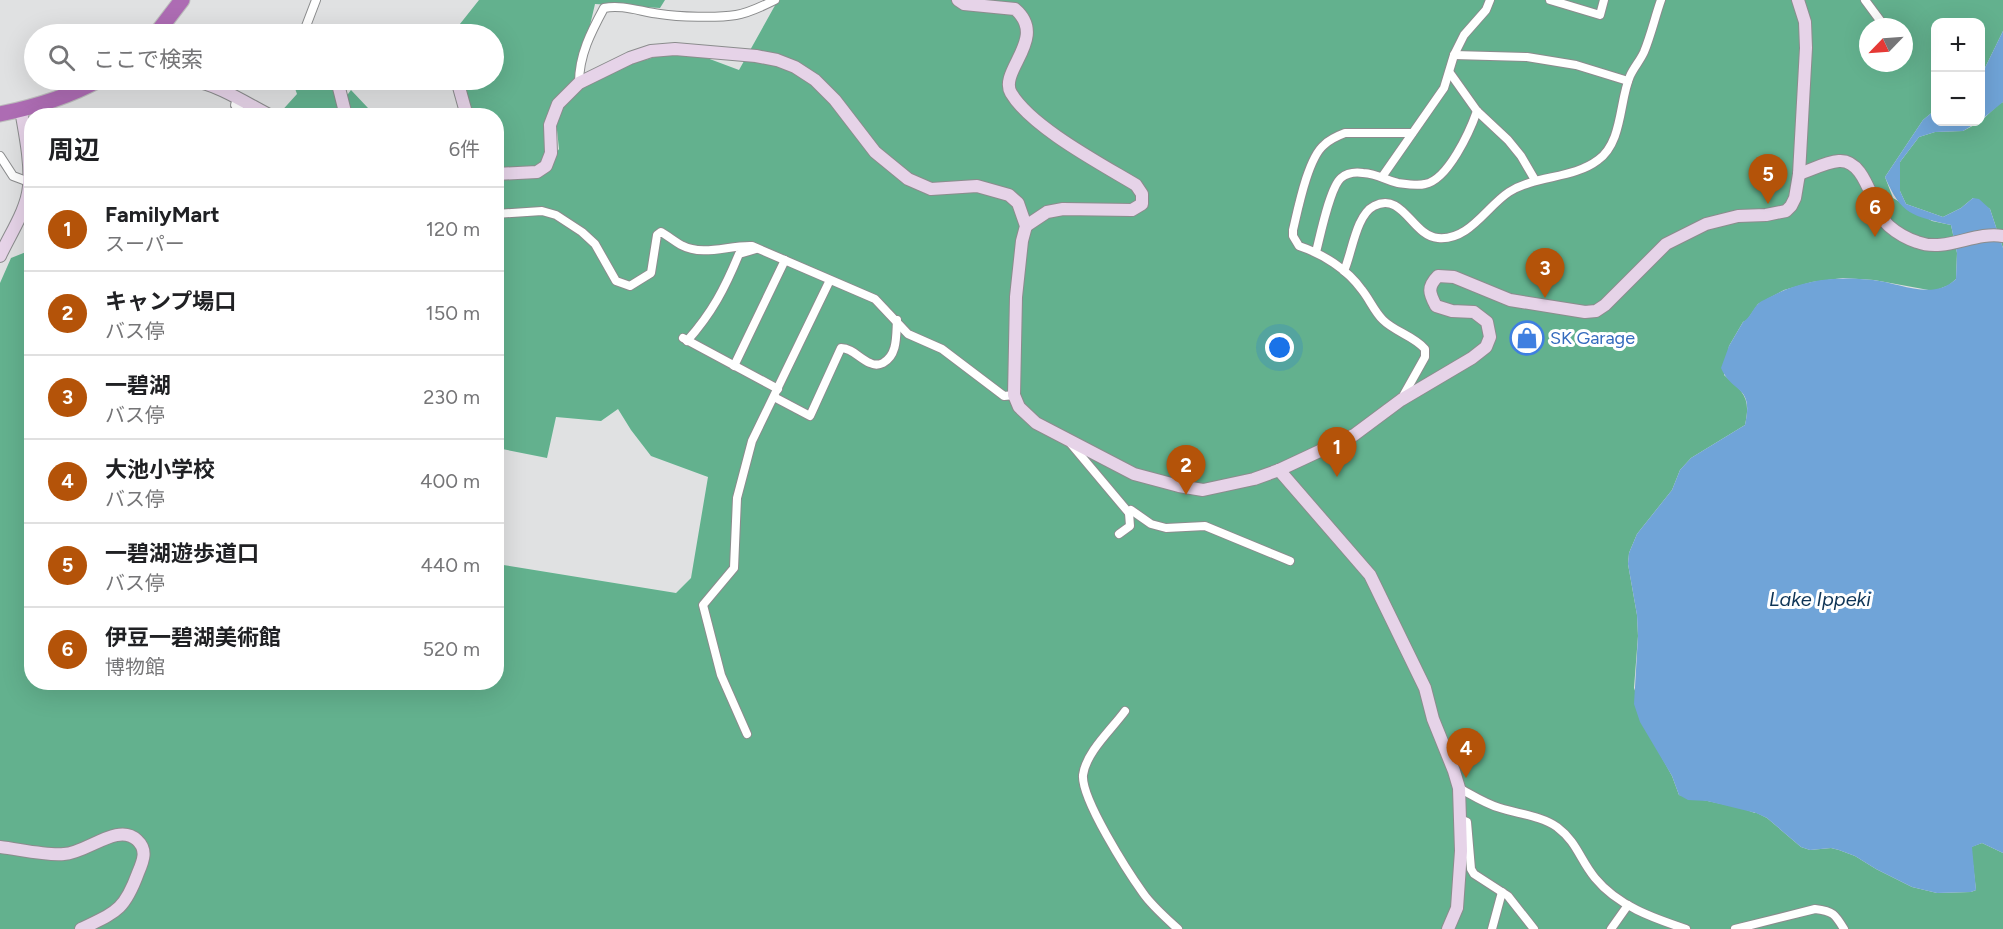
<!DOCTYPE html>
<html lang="ja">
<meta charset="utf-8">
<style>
:root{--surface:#fff;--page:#f2f2f2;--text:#202124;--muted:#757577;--line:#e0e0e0;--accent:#b45309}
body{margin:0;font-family:Figtree,"Noto Sans JP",sans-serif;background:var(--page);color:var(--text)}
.controls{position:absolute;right:18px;top:18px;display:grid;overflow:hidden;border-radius:12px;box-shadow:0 6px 24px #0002}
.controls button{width:54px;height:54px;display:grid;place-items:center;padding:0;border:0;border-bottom:2px solid var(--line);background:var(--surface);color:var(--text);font:30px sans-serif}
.compass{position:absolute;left:1859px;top:18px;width:54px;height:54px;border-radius:50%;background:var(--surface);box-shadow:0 6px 24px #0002;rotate:245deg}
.you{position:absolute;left:1280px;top:348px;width:21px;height:21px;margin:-15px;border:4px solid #fff;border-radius:50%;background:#1a73e8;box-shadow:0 0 0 9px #1a73e833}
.badge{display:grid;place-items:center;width:39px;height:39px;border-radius:50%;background:var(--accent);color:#fff;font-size:20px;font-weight:700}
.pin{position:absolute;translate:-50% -50px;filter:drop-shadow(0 2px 3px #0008)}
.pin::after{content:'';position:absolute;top:32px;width:21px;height:18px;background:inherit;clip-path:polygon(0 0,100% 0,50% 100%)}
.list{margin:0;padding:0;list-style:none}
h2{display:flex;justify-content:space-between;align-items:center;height:78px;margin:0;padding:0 24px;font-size:26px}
h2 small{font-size:20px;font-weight:400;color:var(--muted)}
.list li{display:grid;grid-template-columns:39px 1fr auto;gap:18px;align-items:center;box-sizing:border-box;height:84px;padding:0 24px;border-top:2px solid var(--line)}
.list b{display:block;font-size:22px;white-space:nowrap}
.list p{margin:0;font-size:20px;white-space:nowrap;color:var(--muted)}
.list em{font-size:20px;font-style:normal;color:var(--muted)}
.icon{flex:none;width:33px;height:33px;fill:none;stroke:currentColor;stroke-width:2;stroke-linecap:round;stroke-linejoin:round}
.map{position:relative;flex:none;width:2003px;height:929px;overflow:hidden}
.search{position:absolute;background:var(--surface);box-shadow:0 6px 24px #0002;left:24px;top:24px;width:480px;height:66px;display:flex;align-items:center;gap:15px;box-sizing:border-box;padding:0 21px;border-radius:33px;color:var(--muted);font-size:22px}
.panel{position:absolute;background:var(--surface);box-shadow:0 6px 24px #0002;left:24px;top:108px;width:480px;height:582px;border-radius:24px}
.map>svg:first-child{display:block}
.forest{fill:#63b18e;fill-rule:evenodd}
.water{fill:#70a4d8}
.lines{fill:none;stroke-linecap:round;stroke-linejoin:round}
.street-casing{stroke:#8b8c8d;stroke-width:10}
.secondary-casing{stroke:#8b8c8d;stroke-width:14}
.highway-casing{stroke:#bcbcbc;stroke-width:17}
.street{stroke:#fff;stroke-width:8}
.secondary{stroke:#e6d3e8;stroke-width:12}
.highway{stroke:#ad6cb3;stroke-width:15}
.labels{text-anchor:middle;stroke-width:6;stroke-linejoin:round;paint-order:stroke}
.shop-label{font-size:18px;fill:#366cbe;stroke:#fff;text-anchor:start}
.water-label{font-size:20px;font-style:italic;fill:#0f3557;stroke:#fff}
</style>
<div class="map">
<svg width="2003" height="929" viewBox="0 0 2003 929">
<rect width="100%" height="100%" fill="#e0e1e2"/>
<g class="forest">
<path d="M479,0H665L660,8L595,4L583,55L579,83L550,110L544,170L559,149L555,111L603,72L683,49L739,70L778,0H2003V31L1981,76L1980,22H1936L1935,110L1923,120L1885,177L1893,198L1932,221L1951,225L1957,253L1956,279L1949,285L1934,291L1874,280L1843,278L1812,282L1784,290L1758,304L1747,320L1743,322L1729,346L1724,375C1744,392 1751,398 1745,425L1691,458L1680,470L1672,490L1637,534L1629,553L1628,564L1637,615L1638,636L1634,688L1656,747L1672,776L1679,795L1741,808L1755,813V812L1767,818L1801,847L1810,850L1831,848L1839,850L1855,856L1876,869L1912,887L1937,893L1971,892L1976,890L1971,847L1982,843L2003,853V929H0V283L11,258L31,250L32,682H496L497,564L676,593L691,578L708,477L651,456L631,430L618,409L601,421L556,417L547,458L497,448V179L512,174L503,167H497L496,116L467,115L457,80H494V34H452ZM1868,27H1904V63H1868Z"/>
<path d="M267,80H306L321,85L333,86L345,98L351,90L368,108L379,115H278L297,94L292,80L272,83Z"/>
<path d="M2003,102V248L1990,209L1973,198L1961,208L1943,217L1906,204L1900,191V162L1919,137L1935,132L1963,131L1980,122L1999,104Z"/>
</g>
<g class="water">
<path d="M2003,31V102L1981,120V76Z"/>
<path d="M1935,110L1936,122H1978L1963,131L1935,132L1919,137L1900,162V191L1906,204L1943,217L1961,208L1973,198L1979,199L1990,209L2003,248V853L1982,843L1972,847L1976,890L1971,892L1937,893L1912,887L1876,869L1855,856L1839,850L1831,848L1810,850L1801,847L1767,818L1756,813L1707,801L1688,800L1679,795L1672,776L1640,722L1634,704L1638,636L1637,615L1628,564L1629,553L1637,534L1672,490L1680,470L1691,458L1745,425C1754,384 1733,395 1721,368L1729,346L1743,322C1750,318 1752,310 1758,304C1762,300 1769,298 1774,295C1804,279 1839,276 1873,280C1900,283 1933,301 1956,279L1957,253L1951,225C1913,216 1901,215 1885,177L1923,120Z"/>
</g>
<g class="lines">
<defs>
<g id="street">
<path d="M1550,0L1600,15L1604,0"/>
<path d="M1865,0L1885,27"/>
<path d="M303,34L316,0"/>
<path d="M1454,55L1527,57L1576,65L1628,81"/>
<path d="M1450,73L1477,111L1508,140L1521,156L1535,180"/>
<path d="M579,83C579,55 591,32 604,8C622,4 642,12 660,14C678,17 718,18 736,15C749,13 763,6 775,0"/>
<path d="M237,98L235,105L247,116"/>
<path d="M0,156L13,176L29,182"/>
<path d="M1382,177L1444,88L1454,55L1464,35L1486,10L1490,0"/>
<path d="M496,214L542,211L556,215L582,232L595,244L616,281L630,286L651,273L657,235L661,232C668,236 674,241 681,245C704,257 728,245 752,246L875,299L908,334L942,349L1004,396L1014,395"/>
<path d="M1316,252C1320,237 1330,187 1341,178C1347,173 1356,172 1363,173C1379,174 1384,180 1398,183C1406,184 1417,186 1425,184C1448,180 1470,131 1477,111"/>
<path d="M1344,271C1352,253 1356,215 1374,206C1403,191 1412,236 1438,238C1469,241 1486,207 1509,192C1536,175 1573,179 1598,160C1623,142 1619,101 1630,76C1634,67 1640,61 1644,52C1651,35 1655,17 1661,0"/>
<path d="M683,338L778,389"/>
<path d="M687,341C712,313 725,288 739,254L756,249"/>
<path d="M734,366L785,260"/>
<path d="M774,397L810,416L841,348C852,348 860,359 870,363C874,365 879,365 883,363C898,355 896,335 897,320"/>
<path d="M1402,398L1425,357V349C1414,336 1395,332 1383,320C1374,311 1370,300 1362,290C1347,269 1323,254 1299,246L1293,236V230C1298,209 1308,158 1324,145C1330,139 1337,136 1345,133H1412"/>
<path d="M1071,444L1129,513L1130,526L1119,534"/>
<path d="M1129,513L1131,510L1151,524L1166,528L1205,526L1290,561"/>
<path d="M1125,711C1112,729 1086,752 1083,775C1081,799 1128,872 1143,893C1152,906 1166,918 1178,929"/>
<path d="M747,734L721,675L703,605L734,568L737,498L752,441L830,280"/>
<path d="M1459,788C1472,795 1486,804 1500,808C1519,814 1541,816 1557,827C1577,842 1580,860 1595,878C1618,906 1653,918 1686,929"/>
<path d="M1460,819L1467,822L1471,869L1474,874L1508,896L1534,929"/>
<path d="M1492,929L1502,892"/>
<path d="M1611,929L1628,905"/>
<path d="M1735,929L1815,909C1833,911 1835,914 1844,929"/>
</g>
<g id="secondary">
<path d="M958,0L964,4L1015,9C1049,38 998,71 1011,93C1031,127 1101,164 1136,185L1142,194V204L1132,210L1063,209L1047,212L1026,226"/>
<path d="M142,80C159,84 177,79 194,81C215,83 251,106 271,116"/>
<path d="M337,80L346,116"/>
<path d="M457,80L467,116"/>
<path d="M496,174L537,172L546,166L551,153L550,125L558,104L579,83L630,58L651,51L675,49L756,56L777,60L795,67L815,80L835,100L875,152L908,179L931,189L977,186L1009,195L1018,203L1026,226L1022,241L1016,297L1014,395L1019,407L1036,423L1134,474L1179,486L1203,490L1254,479L1279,470L1354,435L1401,400L1472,358L1486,347L1490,337L1487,322L1474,312L1452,311L1436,306C1429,293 1427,287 1438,276L1454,277L1510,300L1585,312L1596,311L1605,305L1666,244L1706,224L1738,216L1766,215L1786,211L1791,206L1795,198L1799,174L1806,48L1805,22L1798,0"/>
<path d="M1799,174C1811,170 1826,162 1839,161C1867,159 1872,211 1889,226C1897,233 1908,239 1917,242C1946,253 1974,231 2003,236"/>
<path d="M0,256C10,234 27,210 29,186C31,161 25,134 21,110"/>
<path d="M1279,470L1370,575L1425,688L1433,719L1454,771L1459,788L1461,851L1457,908L1448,929"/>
<path d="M0,847C18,849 47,856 64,854C87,853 118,822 137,840C148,850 143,861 138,873C124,911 116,912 81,929"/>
</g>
<g id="highway">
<path d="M156,34L182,0"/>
<path d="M0,114C35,107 68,97 99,80"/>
</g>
</defs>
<use href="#street" class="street-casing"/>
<use href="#secondary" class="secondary-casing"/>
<use href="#highway" class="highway-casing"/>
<use href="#street" class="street"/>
<use href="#secondary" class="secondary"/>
<use href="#highway" class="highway"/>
</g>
<defs>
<symbol id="shop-ring" viewBox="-11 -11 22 22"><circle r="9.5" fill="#fff" stroke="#3f7fe0" stroke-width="1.5"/><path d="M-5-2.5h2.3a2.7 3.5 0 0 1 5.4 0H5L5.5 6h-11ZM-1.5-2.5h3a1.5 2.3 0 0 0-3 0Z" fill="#3f7fe0"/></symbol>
</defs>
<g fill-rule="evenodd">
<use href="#shop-ring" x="1508" y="319" width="38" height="38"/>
</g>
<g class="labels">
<g class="shop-label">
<text x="1550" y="344">SK Garage</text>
</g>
<g class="water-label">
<text x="1820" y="606">Lake Ippeki</text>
</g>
</g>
</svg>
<div class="controls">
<button>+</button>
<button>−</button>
</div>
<svg class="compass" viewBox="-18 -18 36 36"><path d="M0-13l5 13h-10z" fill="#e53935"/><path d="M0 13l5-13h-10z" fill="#757577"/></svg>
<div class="you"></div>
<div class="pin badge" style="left:1337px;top:477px">1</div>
<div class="pin badge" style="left:1186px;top:495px">2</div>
<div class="pin badge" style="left:1545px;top:298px">3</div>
<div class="pin badge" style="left:1466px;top:778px">4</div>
<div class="pin badge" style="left:1768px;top:204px">5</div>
<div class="pin badge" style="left:1875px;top:237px">6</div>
<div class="search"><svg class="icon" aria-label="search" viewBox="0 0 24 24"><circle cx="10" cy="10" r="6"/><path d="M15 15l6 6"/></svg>ここで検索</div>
<section class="panel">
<h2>周辺<small>6件</small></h2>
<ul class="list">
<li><span class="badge">1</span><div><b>FamilyMart</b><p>スーパー</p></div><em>120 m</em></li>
<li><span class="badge">2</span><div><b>キャンプ場口</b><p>バス停</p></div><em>150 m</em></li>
<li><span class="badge">3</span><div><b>一碧湖</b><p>バス停</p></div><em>230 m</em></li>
<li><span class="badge">4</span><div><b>大池小学校</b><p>バス停</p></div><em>400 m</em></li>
<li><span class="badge">5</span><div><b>一碧湖遊歩道口</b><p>バス停</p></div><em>440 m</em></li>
<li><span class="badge">6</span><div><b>伊豆一碧湖美術館</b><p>博物館</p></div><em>520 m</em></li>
</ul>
</section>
</div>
